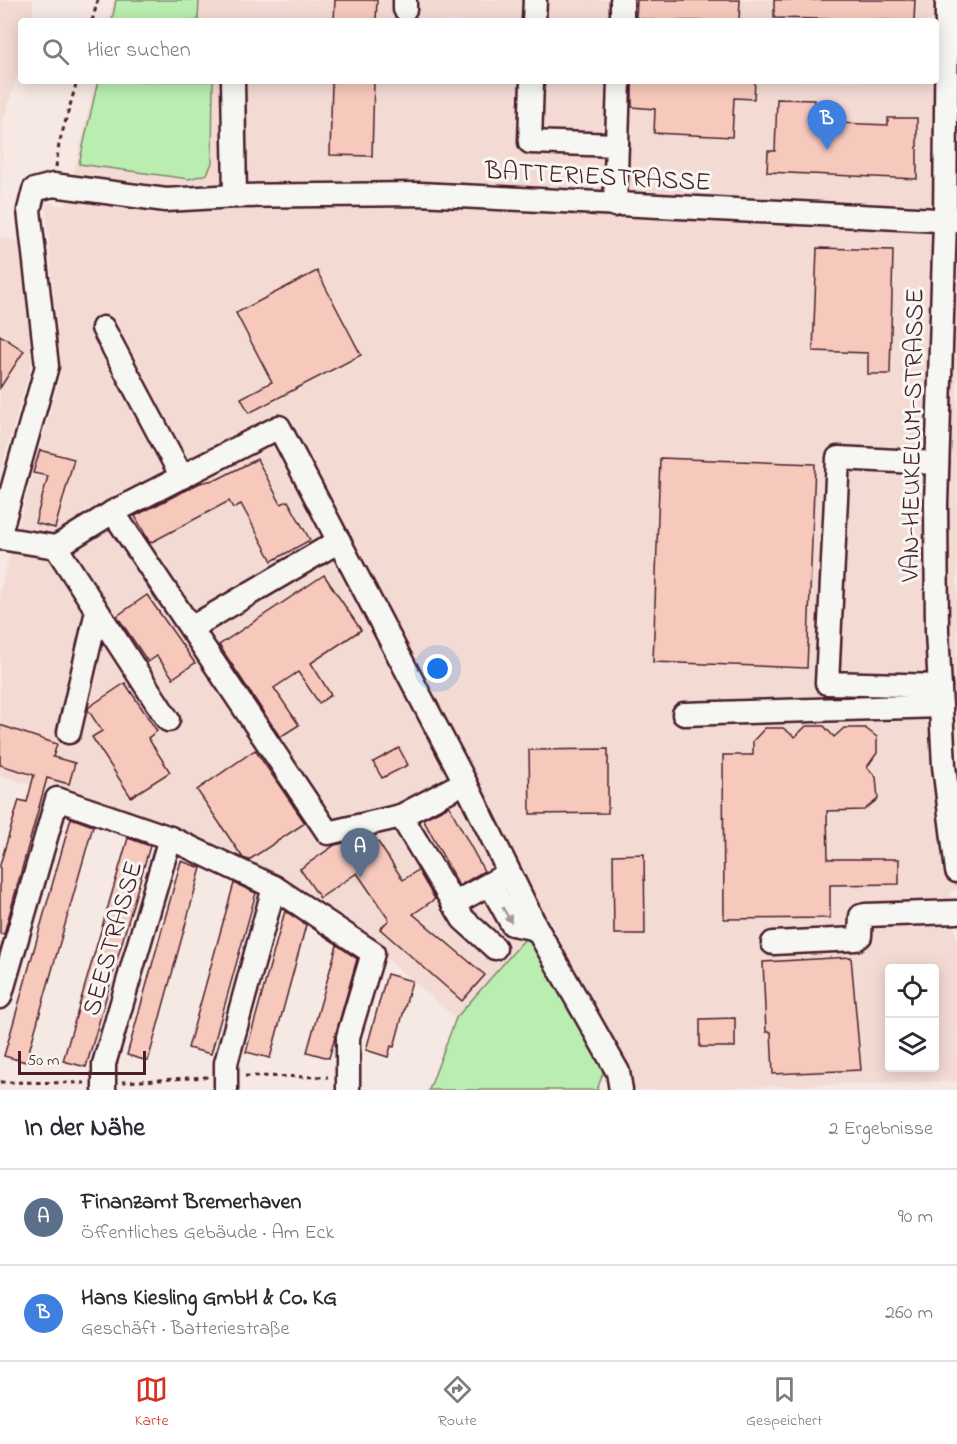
<!DOCTYPE html>
<html lang="de">
<meta charset="utf-8">
<style>
:root{--surface:#fff;--page:#f2f2f3;--text:#2b2b33;--muted:#7c7c81;--line:#e1e1e2;--accent:#d93025}
body{margin:0;font-family:"Indie Flower",sans-serif;background:var(--page);color:var(--text)}
.controls{position:absolute;right:18px;bottom:18px;display:grid;overflow:hidden;border-radius:6px;box-shadow:0 3px 15px #0003}
.controls button{width:54px;height:54px;display:grid;place-items:center;padding:0;border:0;border-bottom:2px solid var(--line);background:var(--surface);color:var(--text);font:30px sans-serif}
.scale{position:absolute;left:18px;bottom:15px;width:128px;box-sizing:border-box;padding-left:6px;border:3px solid #4a1f2b;border-top:0;font-size:16px;line-height:21px;white-space:nowrap;color:#4a1f2b;-webkit-text-stroke:4px #f6f6f2;paint-order:stroke}
.you{position:absolute;left:438px;top:669px;width:21px;height:21px;margin:-15px;border:4px solid #fff;border-radius:50%;background:#1a73e8;box-shadow:0 0 0 9px #1a73e833}
.badge{display:grid;place-items:center;width:39px;height:39px;border-radius:50%;background:var(--accent);color:#fff;font-size:20px;font-weight:700}
.pin{position:absolute;translate:-50% -50px;filter:drop-shadow(0 2px 3px #0008)}
.pin::after{content:'';position:absolute;top:32px;width:21px;height:18px;background:inherit;clip-path:polygon(0 0,100% 0,50% 100%)}
.list{margin:0;padding:0;list-style:none}
h2{display:flex;justify-content:space-between;align-items:center;height:78px;margin:0;padding:0 24px;font-size:26px}
h2 small{font-size:20px;font-weight:400;color:var(--muted)}
.list li{display:grid;grid-template-columns:39px 1fr auto;gap:18px;align-items:center;box-sizing:border-box;height:96px;padding:0 24px;border-top:2px solid var(--line)}
.list b{display:block;font-size:22px;white-space:nowrap}
.list p{margin:0;font-size:20px;white-space:nowrap;color:var(--muted)}
.list em{font-size:20px;font-style:normal;color:var(--muted)}
.icon{flex:none;width:33px;height:33px;fill:none;stroke:currentColor;stroke-width:2;stroke-linecap:round;stroke-linejoin:round}
.map{position:relative;flex:none;width:957px;height:1090px;overflow:hidden}
.search{position:absolute;background:var(--surface);box-shadow:0 3px 15px #0003;left:18px;right:18px;top:18px;height:66px;display:flex;align-items:center;gap:15px;box-sizing:border-box;padding:0 21px;border-radius:6px;color:var(--muted);font-size:22px}
.sheet{height:270px;background:var(--surface)}
nav{display:flex;justify-content:space-around;align-items:center;box-sizing:border-box;height:84px;border-top:2px solid var(--line);background:var(--surface);font-size:16px;color:var(--muted)}
nav a{display:grid;justify-items:center;gap:3px}
nav .on{color:var(--accent)}
.map>svg:first-child{display:block}
.built{fill:#f3dbd4;fill-rule:evenodd}
.green{fill:#b9eeb0;stroke:#82866e;stroke-width:1.5}
.building{fill:#f7c9bc;stroke:#4a1f2b;stroke-width:1.5}
.lines{fill:none;stroke-linecap:round;stroke-linejoin:round}
.minor-casing{stroke:#4a1f2b;stroke-width:27}
.path{stroke:#4a1f2b;stroke-width:3;stroke-dasharray:4.5 4.5;stroke-linecap:butt}
.minor{stroke:#f6f6f2;stroke-width:22}
.oneway{fill:#a99598}
.labels{text-anchor:middle;stroke-width:6;stroke-linejoin:round;paint-order:stroke}
.street-label{font-size:26px;fill:#4a1f2b;stroke:#f6f6f2}
</style>
<div class="map">
<svg width="957" height="1090" viewBox="0 0 957 1090">
<rect width="100%" height="100%" fill="#f6e8e2"/>
<filter id="ink" filterUnits="userSpaceOnUse"><feTurbulence type="fractalNoise" baseFrequency=".0167" numOctaves="2"/><feDisplacementMap in="SourceGraphic" scale="12" xChannelSelector="R" yChannelSelector="G"/><feConvolveMatrix kernelMatrix="1 2 1 2 8 2 1 2 1" color-interpolation-filters="sRGB"/></filter>
<g filter="url(#ink)">
<g class="built">
<path d="M0,0H33V21H21V66L3,119L0,207Z"/>
<path d="M113,0H938L935,245L957,246V890L950,891L957,945V1081L636,1090L549,919L531,932L456,1018L374,948L62,793L0,776V590L61,373L45,202L66,206L95,81H936V21H109ZM890,968H934V1068H890Z"/>
<path d="M0,237L21,242L32,362L0,473Z"/>
</g>
<g class="green">
<path d="M116,0H199L198,21H112Z"/>
<path d="M98,81H213L212,163L207,174L189,179L79,164Z"/>
<path d="M531,932L604,1070L597,1090H429L456,1018Z"/>
</g>
<g class="building">
<path d="M335,0H377L376,21H334Z"/>
<path d="M637,0H740L739,21H660L636,18Z"/>
<path d="M774,0H915L914,21L774,18Z"/>
<path d="M332,81H374L372,156L330,155Z"/>
<path d="M632,81H755L754,99L734,98L732,137L654,133L655,109L632,107Z"/>
<path d="M777,99L815,100L814,122L888,125V118H917V179L767,172L768,151H775Z"/>
<path d="M817,248L893,250L890,374H868V353L813,351Z"/>
<path d="M317,271L361,355L249,413L241,398L272,382L236,313Z"/>
<path d="M0,335L24,351L0,388Z"/>
<path d="M40,450L74,459L55,528L35,523L48,476L33,473Z"/>
<path d="M660,458L815,464L807,668L653,662Z"/>
<path d="M257,459L281,504L288,501L310,540L272,561L241,504L233,508L229,501L150,543L135,516L200,483L218,479Z"/>
<path d="M324,575L361,630L311,663L331,695L319,703L298,672L274,688L299,725L280,737L219,645Z"/>
<path d="M147,595L195,663L173,678L157,656L148,662L117,616Z"/>
<path d="M125,683L157,731L148,738L170,772L131,797L92,737L102,731L88,710L89,707Z"/>
<path d="M0,725L57,744L53,757L75,763L69,784L47,778L4,934H0V865L19,800L27,802L34,775L0,765Z"/>
<path d="M806,726H824L834,737L844,728H865L877,737V753L867,767L876,777L878,799L864,810L827,811L828,859H899V884L830,885V918L724,919L723,755H753V741L765,728H783L795,737Z"/>
<path d="M399,748L408,765L382,778L373,762Z"/>
<path d="M608,749V813L530,814L529,750Z"/>
<path d="M255,750L305,823L249,860L243,858L197,790Z"/>
<path d="M449,806L484,871L459,886L423,819Z"/>
<path d="M71,818L93,826L26,1062L4,1056Z"/>
<path d="M374,836L403,880L418,870L435,899L413,914L485,975L462,1001L380,929L389,920L357,873L320,898L300,869L335,845Z"/>
<path d="M128,838L150,846L86,1067L63,1061Z"/>
<path d="M644,854L645,934H614L613,855Z"/>
<path d="M181,861L201,868L148,1061L127,1055Z"/>
<path d="M234,883L256,893L211,1054L188,1048Z"/>
<path d="M285,911L306,925L270,1058L246,1052Z"/>
<path d="M337,945L357,959L329,1058L307,1052Z"/>
<path d="M851,957L861,1070L773,1074L771,1032H766L763,962Z"/>
<path d="M387,974L412,981L394,1047L391,1046L388,1057L366,1050Z"/>
<path d="M735,1018V1047H700V1019Z"/>
</g>
<g class="lines">
<defs>
<g id="minor">
<path d="M947,0L945,221L936,504L937,631L944,766L957,871"/>
<path d="M405,9V0"/>
<path d="M534,21L535,0"/>
<path d="M622,21V0"/>
<path d="M233,81L235,196"/>
<path d="M532,81L530,142L617,145"/>
<path d="M615,205L619,81"/>
<path d="M103,328L182,477"/>
<path d="M937,463L838,458L827,683L940,686"/>
<path d="M0,533L47,366L29,210L34,190L53,185L166,200L235,196L420,194L957,221"/>
<path d="M0,538L56,547L113,512"/>
<path d="M56,547L168,720"/>
<path d="M191,628L339,541"/>
<path d="M684,714L941,706"/>
<path d="M69,732L97,611"/>
<path d="M465,782L401,816L328,833L113,512L279,427L465,782L537,929L618,1072L621,1090"/>
<path d="M401,816L463,919L495,948"/>
<path d="M490,884L512,924L537,929"/>
<path d="M453,904L502,877"/>
<path d="M773,943L856,939L860,936L861,916L865,915L957,912"/>
<path d="M0,997L57,799L170,838L274,887L373,953L348,1037V1090"/>
<path d="M104,1090V1064L170,838"/>
<path d="M226,1090V1063L274,887"/>
</g>
</defs>
<use href="#minor" class="minor-casing"/>
<g class="path">
<path d="M92,21L98,0"/>
<path d="M56,167L59,144L77,81"/>
<path d="M245,1076L328,1077"/>
<path d="M0,1082L85,1083"/>
<path d="M122,1082L208,1077"/>
</g>
<use href="#minor" class="minor"/>
</g>
<defs><path id="oneway-solid" d="M-6-.8H1V-3.2L6.5 0L1 3.2V.8H-6Z" transform="scale(1.5)"/></defs>
<use class="oneway" href="#oneway-solid" transform="translate(507 915) rotate(60)"/>
</g>
<g class="labels">
<g class="street-label">
<text transform="translate(598 175) rotate(3)" y="9">BATTERIESTRASSE</text>
<text transform="translate(911 435) rotate(-89)" y="9">VAN-HEUKELUM-STRASSE</text>
<text transform="translate(111 938) rotate(-74)" y="9">SEESTRASSE</text>
</g>
</g>
</svg>
<div class="controls">
<button><svg class="icon" aria-label="locate" viewBox="0 0 24 24"><circle cx="12" cy="12" r="6"/><path d="M12 2v4M12 18v4M2 12h4M18 12h4"/></svg></button>
<button><svg class="icon" aria-label="layers" viewBox="0 0 24 24"><path d="M12 4l9 5-9 5-9-5zM3 14l9 5 9-5"/></svg></button>
</div>
<div class="scale">50 m</div>
<div class="you"></div>
<div class="pin badge" style="left:360px;top:878px;background:#5c6f8a">A</div>
<div class="pin badge" style="left:827px;top:150px;background:#3f7fe0">B</div>
<div class="search"><svg class="icon" aria-label="search" viewBox="0 0 24 24"><circle cx="10" cy="10" r="6"/><path d="M15 15l6 6"/></svg>Hier suchen</div>
</div>
<section class="sheet">
<h2>In der Nähe<small>2 Ergebnisse</small></h2>
<ul class="list">
<li><span class="badge" style="background:#5c6f8a">A</span><div><b>Finanzamt Bremerhaven</b><p>Öffentliches Gebäude · Am Eck</p></div><em>90 m</em></li>
<li><span class="badge" style="background:#3f7fe0">B</span><div><b>Hans Kiesling GmbH &amp; Co. KG</b><p>Geschäft · Batteriestraße</p></div><em>260 m</em></li>
</ul>
</section>
<nav>
<a class="on"><svg class="icon" aria-label="map" viewBox="0 0 24 24"><path d="M3 6l6-2 6 2 6-2v14l-6 2-6-2-6 2zM9 4v14M15 6v14"/></svg>Karte</a>
<a><svg class="icon" aria-label="directions" viewBox="0 0 24 24"><path d="M12 3l9 9-9 9-9-9zM9 14v-3h6M13 9l2 2-2 2"/></svg>Route</a>
<a><svg class="icon" aria-label="saved" viewBox="0 0 24 24"><path d="M7 4h10v16l-5-4-5 4z"/></svg>Gespeichert</a>
</nav>
